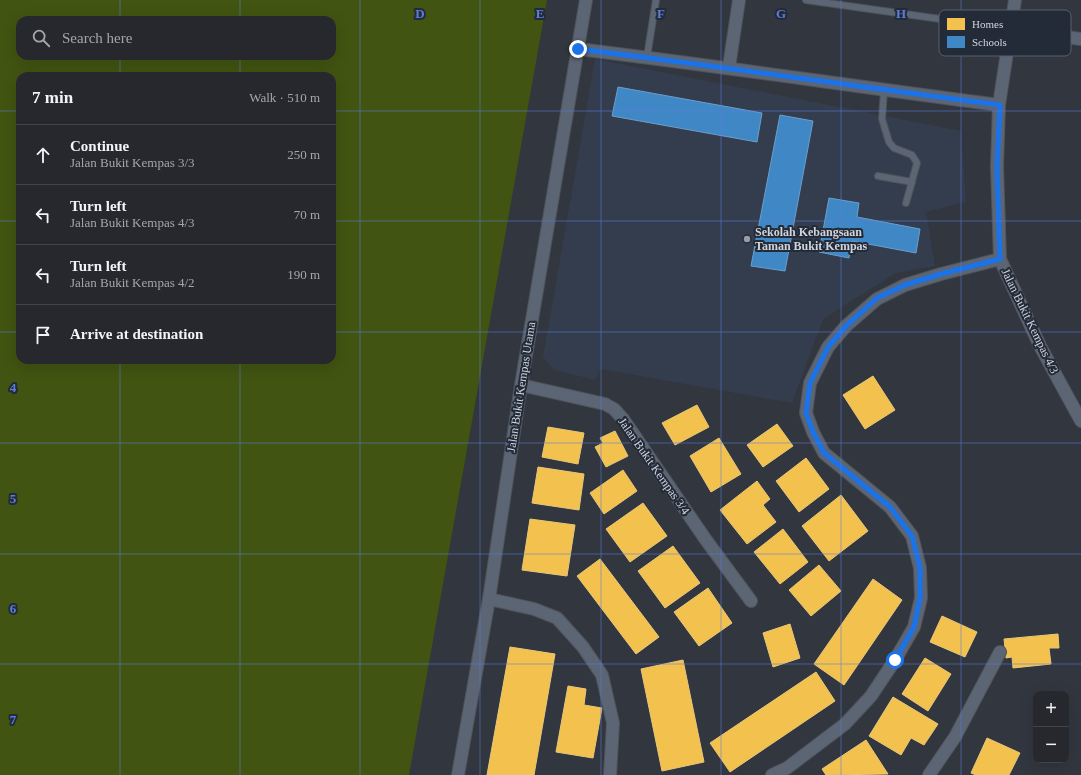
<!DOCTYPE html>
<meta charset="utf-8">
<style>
:root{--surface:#26282e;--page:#32343a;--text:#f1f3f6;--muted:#a4a6aa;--line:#42444a}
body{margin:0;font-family:Georgia,serif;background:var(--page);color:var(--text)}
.controls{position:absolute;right:12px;bottom:12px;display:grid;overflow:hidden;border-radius:8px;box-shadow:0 4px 16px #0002}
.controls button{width:36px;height:36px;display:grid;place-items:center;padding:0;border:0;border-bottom:1px solid var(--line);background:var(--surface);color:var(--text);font:20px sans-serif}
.stop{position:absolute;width:12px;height:12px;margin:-9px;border:3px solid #1a73e8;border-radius:50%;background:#fff}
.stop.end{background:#1a73e8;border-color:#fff;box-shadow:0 1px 4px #0008}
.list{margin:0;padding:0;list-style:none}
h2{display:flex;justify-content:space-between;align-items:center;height:52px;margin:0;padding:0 16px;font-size:17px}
h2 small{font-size:13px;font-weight:400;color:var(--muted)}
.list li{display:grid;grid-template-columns:26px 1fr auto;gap:12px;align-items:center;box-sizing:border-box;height:60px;padding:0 16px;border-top:1px solid var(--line)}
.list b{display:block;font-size:15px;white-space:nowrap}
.list p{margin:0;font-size:13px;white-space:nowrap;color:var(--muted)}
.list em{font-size:13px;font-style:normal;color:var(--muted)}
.icon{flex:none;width:22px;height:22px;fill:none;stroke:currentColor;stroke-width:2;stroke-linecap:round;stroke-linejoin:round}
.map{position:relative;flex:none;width:1081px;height:775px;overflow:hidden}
.search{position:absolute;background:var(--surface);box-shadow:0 4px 16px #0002;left:16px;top:16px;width:320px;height:44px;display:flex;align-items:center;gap:10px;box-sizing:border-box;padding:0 14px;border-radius:12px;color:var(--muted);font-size:15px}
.panel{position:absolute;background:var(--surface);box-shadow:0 4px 16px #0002;left:16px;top:72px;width:320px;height:292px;border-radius:12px}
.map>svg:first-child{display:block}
.built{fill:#343d4e}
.green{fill:#415411;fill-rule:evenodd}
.homes{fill:#f2c14e;stroke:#e8c779}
.schools{fill:#3f88c5;stroke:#6a9fcc}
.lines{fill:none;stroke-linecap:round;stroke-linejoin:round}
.service-casing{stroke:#4f535a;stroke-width:8}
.minor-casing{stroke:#4f535a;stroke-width:14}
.service{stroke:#5c6574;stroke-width:6}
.minor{stroke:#5c6574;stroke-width:12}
.route{stroke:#1a73e8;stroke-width:5}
.grid{fill:none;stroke:#5c7dda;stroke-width:1;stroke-opacity:0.55}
.poi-dot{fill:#999da5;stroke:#242b38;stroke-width:1.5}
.labels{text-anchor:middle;stroke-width:4;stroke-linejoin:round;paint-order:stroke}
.poi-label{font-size:12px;font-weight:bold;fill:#d0d5dd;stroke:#242b38;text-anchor:start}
.street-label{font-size:12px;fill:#d0d5dd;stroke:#242b38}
.key{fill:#242b38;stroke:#585e6a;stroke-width:1}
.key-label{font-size:11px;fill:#d0d5dd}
.grid-label{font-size:13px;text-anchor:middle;font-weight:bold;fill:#5c7dda;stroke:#242b38;stroke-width:4;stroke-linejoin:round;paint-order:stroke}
</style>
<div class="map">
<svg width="1081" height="775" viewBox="0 0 1081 775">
<rect width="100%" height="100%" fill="#32363e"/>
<path class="built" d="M595,59L961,131L966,202L926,212L935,266L896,273L823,319L792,403L601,369L595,380L554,370L543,357Z"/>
<path class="green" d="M0,0H547L409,775H0ZM20,20H332V56H20ZM20,76H332V360H20Z"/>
<g class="homes">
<path d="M873,376L895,410L865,429L843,395Z"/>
<path d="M697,405L709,427L675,445L662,423Z"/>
<path d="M777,424L793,446L763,467L747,445Z"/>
<path d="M548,427L584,433L578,464L542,457Z"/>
<path d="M615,431L628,456L606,467L595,447L603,443L600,438Z"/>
<path d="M719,438L741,474L711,492L690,456Z"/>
<path d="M806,458L829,489L799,512L776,481Z"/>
<path d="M538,467L584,474L579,510L532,503Z"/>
<path d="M623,470L637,491L604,514L590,493Z"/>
<path d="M757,481L770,499L763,505L776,522L747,544L720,510Z"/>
<path d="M841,495L868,531L829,561L802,526Z"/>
<path d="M643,503L667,536L630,562L606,529Z"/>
<path d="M530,519L575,525L567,576L522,570Z"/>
<path d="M783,529L808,562L780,584L754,552Z"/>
<path d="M673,546L700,583L665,608L638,571Z"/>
<path d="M600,559L659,637L636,654L577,576Z"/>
<path d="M819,565L841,591L811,616L789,590Z"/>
<path d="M873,579L902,600L844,685L814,664Z"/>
<path d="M708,588L732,623L699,646L674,612Z"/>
<path d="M942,616L977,632L965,657L930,642Z"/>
<path d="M790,624L800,658L773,667L763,633Z"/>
<path d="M1058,634L1059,648H1049L1051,664L1013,668L1012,657L1006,658L1004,639Z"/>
<path d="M510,647L555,654L534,775H487Z"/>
<path d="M925,658L951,674L928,711L902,694Z"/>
<path d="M683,660L704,762L662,771L641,669Z"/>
<path d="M816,672L835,701L730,772L710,743Z"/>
<path d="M568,686L586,689L584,705L602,708L593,758L556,752Z"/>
<path d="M893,697L938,724L924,745L911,738L901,755L869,736Z"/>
<path d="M987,738L1020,753L1009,775H976L971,773Z"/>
<path d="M866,740L888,774L826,775L822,769Z"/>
</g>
<g class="schools">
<path d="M618,87L762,113L757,142L612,116Z"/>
<path d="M780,115L813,121L785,271L751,266Z"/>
<path d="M829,198L859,203L857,217L920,229L916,253L852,241L849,258L819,252Z"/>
</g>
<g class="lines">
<defs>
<g id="service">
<path d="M806,0L1011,29"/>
<path d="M647,57L656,0"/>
<path d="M884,90L882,119L889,142L894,148L912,155L917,163L906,203"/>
<path d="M878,176L912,182"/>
</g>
<g id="minor">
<path d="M1015,0L999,105L997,166L1000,259L1040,346L1081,421"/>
<path d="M1011,29L1081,39"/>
<path d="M578,49C719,66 859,87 999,105"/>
<path d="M729,67L739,0"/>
<path d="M521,385L605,404L614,409L623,419L706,540L751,601"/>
<path d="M489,599L534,609L557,618L583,647L602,675L613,723L610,775"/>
<path d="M458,775L489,599L521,385L586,0"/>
<path d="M772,775L787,768L845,724L871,696L895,660L914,627L921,598L920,568L912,536L890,507L824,453L813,432L806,413L810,383L828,347L846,326L877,299L905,285L941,274L1000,259"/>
<path d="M929,775L955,737L1000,652"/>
</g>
</defs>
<use href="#service" class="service-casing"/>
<use href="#minor" class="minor-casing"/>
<use href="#service" class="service"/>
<use href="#minor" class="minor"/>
</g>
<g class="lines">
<path class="route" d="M578,49C719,66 859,87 1000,105L997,166L1000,259L941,274L905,285L877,298L846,326L828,347L810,383L806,413L813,432L824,453L890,507L912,536L920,568V598L914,627L895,660"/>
</g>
<path class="grid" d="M120,0V20M240,0V20M360,0V775M480,0V775M601,0V775M721,0V775M841,0V775M961,0V775M120,56V76M240,56V76M0,111H20M332,111H1081M0,221H20M332,221H1081M0,332H20M332,332H1081M120,360V775M240,360V775M0,443H1081M0,554H1081M0,664H1081"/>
<circle class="poi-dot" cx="747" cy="239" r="4"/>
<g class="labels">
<g class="poi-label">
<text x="755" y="236">Sekolah Kebangsaan<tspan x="755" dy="14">Taman Bukit Kempas</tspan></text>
</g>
<g class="street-label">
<text transform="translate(1030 321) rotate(64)" y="4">Jalan Bukit Kempas 4/3</text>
<text transform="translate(521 387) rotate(-81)" y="4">Jalan Bukit Kempas Utama</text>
<text transform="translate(654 466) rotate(55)" y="4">Jalan Bukit Kempas 3/4</text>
</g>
</g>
<rect x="939" y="10" width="132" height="46" rx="6" class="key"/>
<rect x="947" y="18" width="18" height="12" fill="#f2c14e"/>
<rect x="947" y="36" width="18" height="12" fill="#3f88c5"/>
<g class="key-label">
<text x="972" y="28">Homes</text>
<text x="972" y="46">Schools</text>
</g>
<g class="grid-label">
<text x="420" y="18">D</text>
<text x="540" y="18">E</text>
<text x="661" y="18">F</text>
<text x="781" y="18">G</text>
<text x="901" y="18">H</text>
<text x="13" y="392">4</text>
<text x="13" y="503">5</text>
<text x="13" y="613">6</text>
<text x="13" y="724">7</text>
</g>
</svg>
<div class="controls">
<button>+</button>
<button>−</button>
</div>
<div class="stop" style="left:895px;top:660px"></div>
<div class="stop end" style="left:578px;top:49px"></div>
<div class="search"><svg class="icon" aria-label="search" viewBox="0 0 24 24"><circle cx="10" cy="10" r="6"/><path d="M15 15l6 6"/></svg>Search here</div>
<section class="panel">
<h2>7 min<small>Walk · 510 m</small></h2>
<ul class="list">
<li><svg class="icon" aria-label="ahead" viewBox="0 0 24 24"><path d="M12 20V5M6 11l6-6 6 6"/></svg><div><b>Continue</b><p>Jalan Bukit Kempas 3/3</p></div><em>250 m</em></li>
<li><svg class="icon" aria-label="left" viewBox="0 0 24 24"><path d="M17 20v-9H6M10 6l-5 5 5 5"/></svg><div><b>Turn left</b><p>Jalan Bukit Kempas 4/3</p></div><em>70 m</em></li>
<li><svg class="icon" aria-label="left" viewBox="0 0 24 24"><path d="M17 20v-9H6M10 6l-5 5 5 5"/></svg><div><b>Turn left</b><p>Jalan Bukit Kempas 4/2</p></div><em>190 m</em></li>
<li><svg class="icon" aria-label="arrive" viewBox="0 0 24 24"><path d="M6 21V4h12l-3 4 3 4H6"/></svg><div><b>Arrive at destination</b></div></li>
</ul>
</section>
</div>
